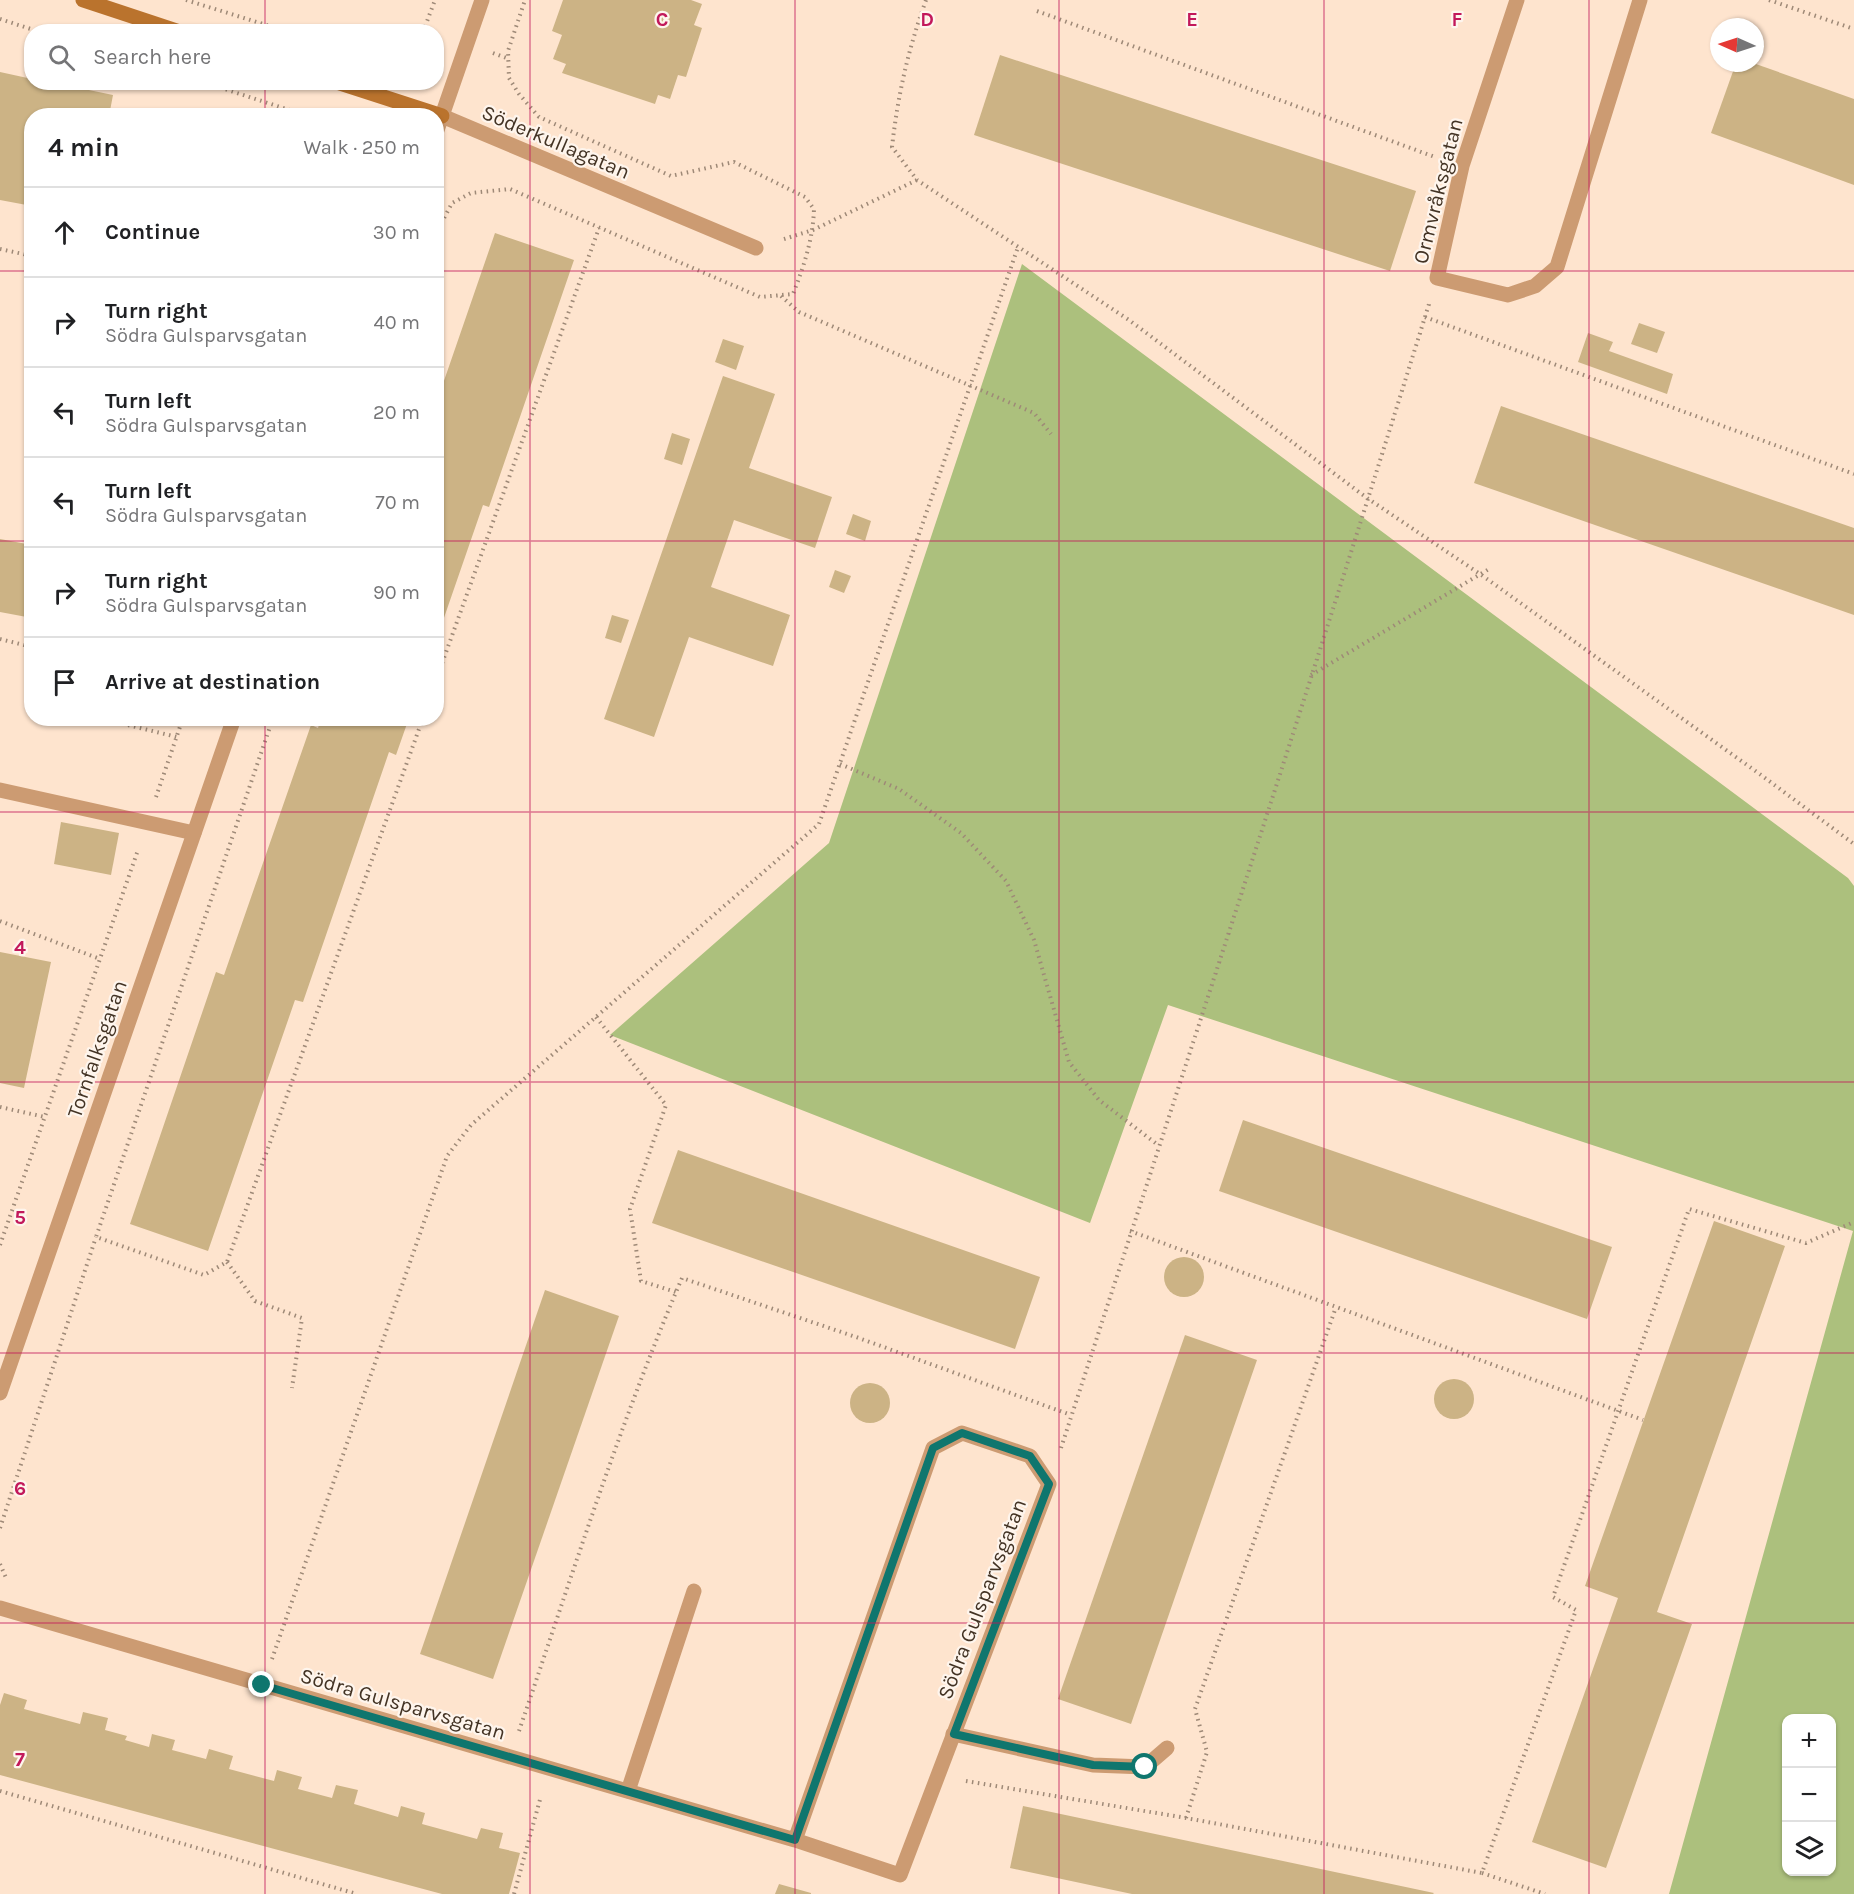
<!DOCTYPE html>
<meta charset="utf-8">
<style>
:root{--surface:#fff;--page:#f6f6f6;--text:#202124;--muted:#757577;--line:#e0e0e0}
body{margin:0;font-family:Karla,sans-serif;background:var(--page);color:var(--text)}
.controls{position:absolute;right:18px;bottom:18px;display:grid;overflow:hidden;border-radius:12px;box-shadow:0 2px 4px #0004}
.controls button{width:54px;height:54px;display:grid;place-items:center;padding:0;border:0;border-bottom:2px solid var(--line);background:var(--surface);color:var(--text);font:30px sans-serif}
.compass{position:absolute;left:1710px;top:18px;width:54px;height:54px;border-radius:50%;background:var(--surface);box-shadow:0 2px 4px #0004;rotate:273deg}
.stop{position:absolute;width:18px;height:18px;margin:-14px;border:4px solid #0f766e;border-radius:50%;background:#fff}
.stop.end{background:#0f766e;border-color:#fff;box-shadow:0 2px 6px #0008}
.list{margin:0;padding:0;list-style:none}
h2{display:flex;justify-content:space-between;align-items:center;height:78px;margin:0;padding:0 24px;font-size:26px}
h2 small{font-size:20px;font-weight:400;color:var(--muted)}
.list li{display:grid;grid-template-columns:39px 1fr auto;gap:18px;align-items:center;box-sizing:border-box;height:90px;padding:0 24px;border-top:2px solid var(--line)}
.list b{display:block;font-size:22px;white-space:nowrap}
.list p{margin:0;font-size:20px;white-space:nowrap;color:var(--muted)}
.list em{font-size:20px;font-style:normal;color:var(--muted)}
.icon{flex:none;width:33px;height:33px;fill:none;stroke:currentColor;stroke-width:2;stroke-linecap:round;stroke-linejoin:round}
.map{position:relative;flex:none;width:1854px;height:1894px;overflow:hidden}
.search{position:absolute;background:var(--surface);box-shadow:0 2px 4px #0004;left:24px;top:24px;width:420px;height:66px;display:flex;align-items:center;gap:15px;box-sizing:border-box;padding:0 21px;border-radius:24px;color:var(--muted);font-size:22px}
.panel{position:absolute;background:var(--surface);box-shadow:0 2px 4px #0004;left:24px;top:108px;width:420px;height:618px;border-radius:24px}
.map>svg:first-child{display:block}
.green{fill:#acc07d;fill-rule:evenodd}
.building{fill:#ccb385}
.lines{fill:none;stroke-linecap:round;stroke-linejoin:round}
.path{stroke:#9e8977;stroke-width:4;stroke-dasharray:1.5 4.5;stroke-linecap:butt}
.lane{stroke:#cc9b72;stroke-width:15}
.street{stroke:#cc9b72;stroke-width:15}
.secondary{stroke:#ba732d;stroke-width:15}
.route{stroke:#0f766e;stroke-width:8}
.grid{fill:none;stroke:#c2185b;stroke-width:1.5;stroke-opacity:0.55}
.labels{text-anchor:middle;stroke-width:4.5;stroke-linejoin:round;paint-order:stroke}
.street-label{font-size:21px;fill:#433324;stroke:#fef5ed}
.grid-label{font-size:20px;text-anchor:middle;font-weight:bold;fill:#c2185b;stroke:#fef5ed;stroke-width:4.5;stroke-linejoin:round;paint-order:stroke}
</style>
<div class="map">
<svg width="1854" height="1894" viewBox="0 0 1854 1894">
<rect width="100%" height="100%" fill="#fee4ce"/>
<path class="green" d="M1022,264L1848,878L1854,886V1894H1669L1853,1231L1168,1005L1090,1223L610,1035L829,843ZM1832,1718V1872H1786V1718Z"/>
<g class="building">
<path d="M563,0H691L702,4L694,25L702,28L686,77L678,75L670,99L658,95L655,104L562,73L566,64L553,59L562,35L552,31Z"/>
<path d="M1000,55L1416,191L1390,271L974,135Z"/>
<path d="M1736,63H1753L1854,99V185L1711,133Z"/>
<path d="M0,72L32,79V82H50L113,95L109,116H32V206L0,200Z"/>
<path d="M495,233L574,260L489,507L483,505L437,638L436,404Z"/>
<path d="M1639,323L1665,332L1657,353L1631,344Z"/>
<path d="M1588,333L1613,342L1609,351L1673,374L1667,394L1578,362Z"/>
<path d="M723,339L744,346L736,370L715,362Z"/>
<path d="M723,376L775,394L749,468L832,497L815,548L734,520L711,587L790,615L773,666L689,637L654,737L604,719Z"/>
<path d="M1501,406L1854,528V615L1474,483Z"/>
<path d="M672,433L690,439L682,465L664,459Z"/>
<path d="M853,514L871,521L865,541L846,534Z"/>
<path d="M0,539L32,545V618L0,612Z"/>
<path d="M835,570L851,576L844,593L829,587Z"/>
<path d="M612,615L629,620L621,643L605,638Z"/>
<path d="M321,718H409L396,755L389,752L303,1002L295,1000L208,1251L130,1224L216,972L224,975L311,725L318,728Z"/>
<path d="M61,822L119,833L111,875L54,864Z"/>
<path d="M0,952L51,962L24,1088L0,1083Z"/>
<path d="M1243,1120L1612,1247L1587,1319L1219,1191Z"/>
<path d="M678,1150L1040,1277L1015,1349L652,1223Z"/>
<path d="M1714,1221L1785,1246L1657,1612L1692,1624L1606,1868L1532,1842L1618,1598L1585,1586Z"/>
<circle cx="1184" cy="1277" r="20"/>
<path d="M545,1290L619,1316L493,1679L420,1654Z"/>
<path d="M1185,1335L1257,1360L1131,1724L1058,1699Z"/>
<circle cx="1454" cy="1399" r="20"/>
<circle cx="870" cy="1403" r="20"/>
<path d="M4,1693L27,1700L24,1709L80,1724L83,1712L108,1718L105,1730L127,1736L125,1740L149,1747L152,1734L175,1740L172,1750L206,1759L209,1749L233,1756L229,1769L274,1781L277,1770L302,1777L298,1789L332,1798L336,1785L358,1790L354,1804L398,1817L401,1806L425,1813L422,1824L477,1839L481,1828L503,1833L499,1848L520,1853L509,1894H442L0,1775V1705Z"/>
<path d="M1023,1806L1434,1893L1433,1894H1132L1010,1868Z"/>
<path d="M779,1884L811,1893V1894H775Z"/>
</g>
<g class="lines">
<g class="path">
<path d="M186,0L289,32"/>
<path d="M926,0C908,50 898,94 892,147L917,180L1129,320L1367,498L1480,574L1761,775L1854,844"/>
<path d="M1769,0L1854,29"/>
<path d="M1037,11L1435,157"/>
<path d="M0,19L40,32"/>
<path d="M423,32L435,0"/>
<path d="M493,53L509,59"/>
<path d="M203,82L308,116"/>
<path d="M436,223L441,224L452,203L471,193L510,189L760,297L793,294C804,266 813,239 814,209L805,197L734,162L671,176L539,117L519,94L509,78L508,51L525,0"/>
<path d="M436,238L441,225"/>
<path d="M784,239L813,230L917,180"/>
<path d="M0,249L32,256"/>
<path d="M781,296L799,312L1034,413L1051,434"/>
<path d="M1425,317L1854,474"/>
<path d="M0,639L32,647"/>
<path d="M1311,675L1489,569"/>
<path d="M436,680L599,228"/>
<path d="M99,718L177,737"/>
<path d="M273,718L96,1237L204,1275L227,1262L423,718"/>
<path d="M840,764L899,789L961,833L1006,881L1034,940L1069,1062L1099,1100L1158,1145"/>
<path d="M156,797L183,718"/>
<path d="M0,921L100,959"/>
<path d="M596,1017L666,1105L630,1209L641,1281L676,1292"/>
<path d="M0,1107L45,1117"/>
<path d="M1130,1231L1643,1420"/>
<path d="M0,1245L138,850"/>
<path d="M227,1262L255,1301L302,1318L292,1388"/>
<path d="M1061,1448C1185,1067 1310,687 1429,304"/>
<path d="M0,1528L96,1237"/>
<path d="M0,1564L7,1580"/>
<path d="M272,1659L447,1156L471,1125L819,824L1018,247"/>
<path d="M519,1731C571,1579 619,1425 682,1278L856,1337L1071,1415"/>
<path d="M966,1781L1186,1818L1482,1873L1576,1610L1553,1597L1689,1209L1806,1243L1854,1222"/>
<path d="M0,1791L357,1894"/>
<path d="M1186,1818L1207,1752L1195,1709L1336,1307"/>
<path d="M1482,1873L1545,1894"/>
<path d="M514,1894L541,1796"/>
</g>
<g class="lane">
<path d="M0,790L194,833"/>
<path d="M953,1734L1093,1765L1145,1767L1167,1748"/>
<path d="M628,1791L694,1591"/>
</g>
<g class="street">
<path d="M1517,0L1462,166L1437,278L1508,295L1535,286L1557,267L1640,0"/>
<path d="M442,116L756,248"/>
<path d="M436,133L482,0"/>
<path d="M0,1393L234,718"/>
<path d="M0,1608L795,1840L900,1875L1049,1484L1030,1456L962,1433L933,1448L795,1840"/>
</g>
<g class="secondary">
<path d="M83,0L180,32"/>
<path d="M337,82L442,116"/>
</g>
</g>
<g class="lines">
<path class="route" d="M262,1685L795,1840L933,1448L962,1433L1030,1456L1049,1484L954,1734L1093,1765L1145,1767"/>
</g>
<path class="grid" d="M265,0V32M530,0V1894M795,0V1894M1059,0V1894M1324,0V1894M1589,0V1894M265,82V116M0,271H32M436,271H1854M0,541H32M436,541H1854M265,718V1894M0,812H1854M0,1082H1854M0,1353H1854M0,1623H1854"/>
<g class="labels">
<g class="street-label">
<text transform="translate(556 142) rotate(23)" y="7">Söderkullagatan</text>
<text transform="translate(1438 191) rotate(-76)" y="7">Ormvråksgatan</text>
<text transform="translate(97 1049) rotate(-71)" y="7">Tornfalksgatan</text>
<text transform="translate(982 1599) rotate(-69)" y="7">Södra Gulsparvsgatan</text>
<text transform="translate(403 1704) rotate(16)" y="7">Södra Gulsparvsgatan</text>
</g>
</g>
<g class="grid-label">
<text x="662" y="26">C</text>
<text x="927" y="26">D</text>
<text x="1192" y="26">E</text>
<text x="1457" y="26">F</text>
<text x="20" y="954">4</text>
<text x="20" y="1224">5</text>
<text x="20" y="1495">6</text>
<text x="20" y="1766">7</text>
</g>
</svg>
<div class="controls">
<button>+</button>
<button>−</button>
<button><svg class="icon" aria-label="layers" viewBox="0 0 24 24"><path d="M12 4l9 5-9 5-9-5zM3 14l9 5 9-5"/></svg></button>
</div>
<svg class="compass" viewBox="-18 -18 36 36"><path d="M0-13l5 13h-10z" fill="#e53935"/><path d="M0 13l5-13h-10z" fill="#757577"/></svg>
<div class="stop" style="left:1145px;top:1767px"></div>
<div class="stop end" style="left:262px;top:1685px"></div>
<div class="search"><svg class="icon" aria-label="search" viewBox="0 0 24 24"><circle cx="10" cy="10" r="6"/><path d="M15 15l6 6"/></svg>Search here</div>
<section class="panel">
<h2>4 min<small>Walk · 250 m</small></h2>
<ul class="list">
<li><svg class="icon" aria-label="ahead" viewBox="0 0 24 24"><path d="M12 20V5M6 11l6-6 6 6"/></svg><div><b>Continue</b></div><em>30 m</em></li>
<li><svg class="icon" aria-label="right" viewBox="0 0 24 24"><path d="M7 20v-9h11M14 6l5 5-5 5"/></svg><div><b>Turn right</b><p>Södra Gulsparvsgatan</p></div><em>40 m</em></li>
<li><svg class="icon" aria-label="left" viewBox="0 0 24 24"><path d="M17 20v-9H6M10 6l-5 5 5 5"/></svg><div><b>Turn left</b><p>Södra Gulsparvsgatan</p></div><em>20 m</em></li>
<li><svg class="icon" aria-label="left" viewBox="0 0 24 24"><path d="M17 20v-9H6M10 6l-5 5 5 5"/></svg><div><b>Turn left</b><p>Södra Gulsparvsgatan</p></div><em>70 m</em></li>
<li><svg class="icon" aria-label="right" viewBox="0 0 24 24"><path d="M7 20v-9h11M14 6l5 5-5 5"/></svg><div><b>Turn right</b><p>Södra Gulsparvsgatan</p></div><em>90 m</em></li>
<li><svg class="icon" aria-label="arrive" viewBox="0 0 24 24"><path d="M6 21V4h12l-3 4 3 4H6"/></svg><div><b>Arrive at destination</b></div></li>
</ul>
</section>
</div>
